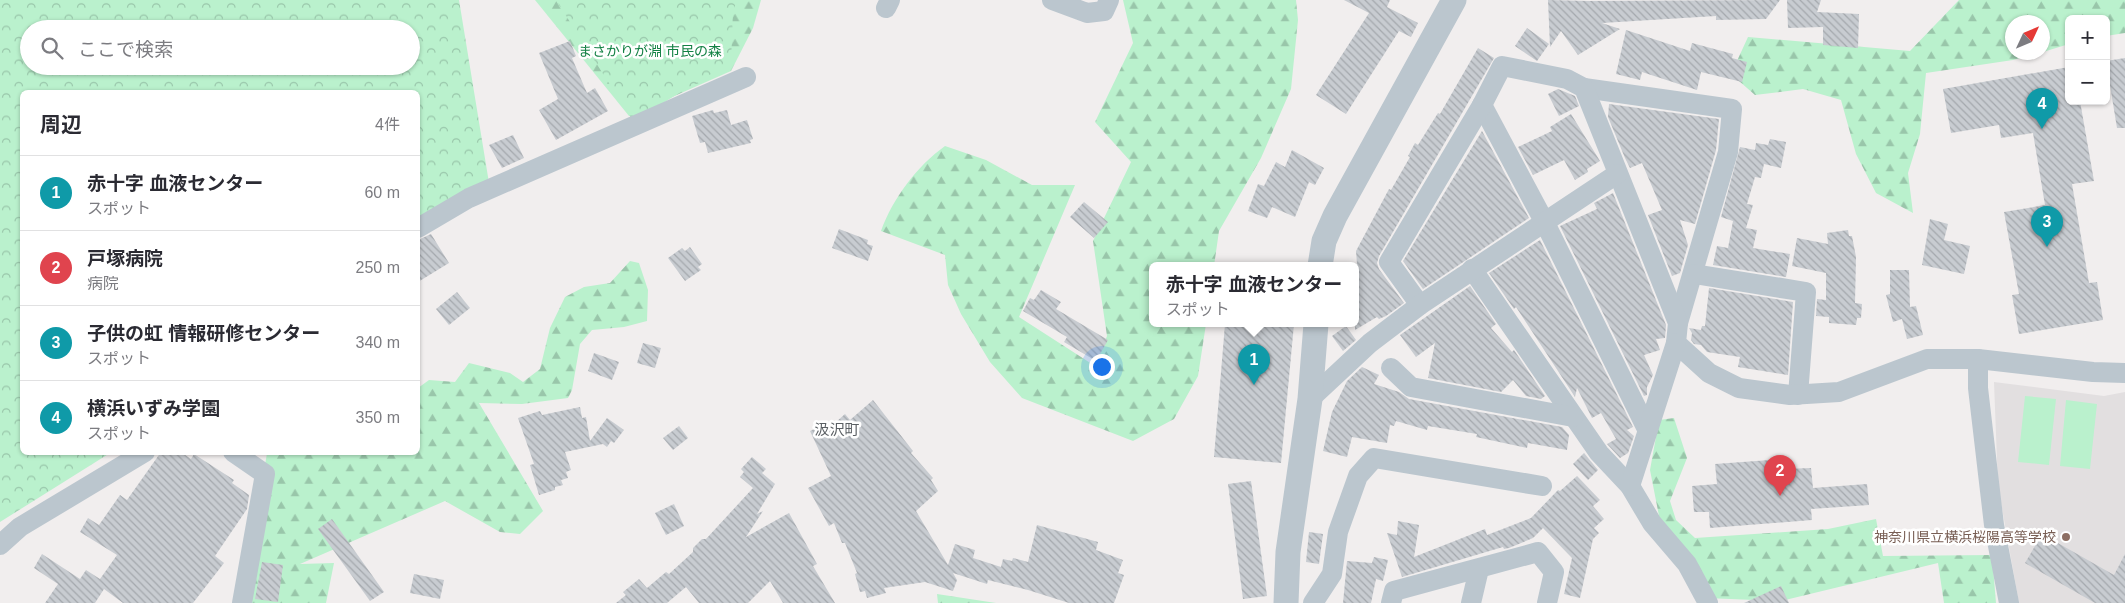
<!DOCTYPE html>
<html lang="ja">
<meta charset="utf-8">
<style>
:root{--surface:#fff;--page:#f2f2f3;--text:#2b2b33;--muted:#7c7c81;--line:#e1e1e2;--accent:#111827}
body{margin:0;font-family:Helvetica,"Noto Sans JP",sans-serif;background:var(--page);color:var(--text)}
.controls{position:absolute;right:15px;top:15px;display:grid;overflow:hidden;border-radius:8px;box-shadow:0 1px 4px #0004}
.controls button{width:45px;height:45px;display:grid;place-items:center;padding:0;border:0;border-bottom:1px solid var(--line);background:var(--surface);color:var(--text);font:25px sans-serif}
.compass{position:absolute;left:2005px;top:15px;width:45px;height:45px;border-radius:50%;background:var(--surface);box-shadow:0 1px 4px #0004;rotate:46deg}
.you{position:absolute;left:1101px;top:366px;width:18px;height:18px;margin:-12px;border:4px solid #fff;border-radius:50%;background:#1a73e8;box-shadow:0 0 0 8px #1a73e833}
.badge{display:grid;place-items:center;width:32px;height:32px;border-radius:50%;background:var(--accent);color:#fff;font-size:16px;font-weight:700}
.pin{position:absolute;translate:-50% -41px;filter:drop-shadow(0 1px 2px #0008)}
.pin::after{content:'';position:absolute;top:26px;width:18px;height:15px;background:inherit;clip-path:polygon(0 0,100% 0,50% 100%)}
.popup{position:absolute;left:1149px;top:262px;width:210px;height:65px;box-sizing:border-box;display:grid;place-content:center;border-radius:8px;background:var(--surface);filter:drop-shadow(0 1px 4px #0005);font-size:16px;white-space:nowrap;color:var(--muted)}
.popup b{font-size:19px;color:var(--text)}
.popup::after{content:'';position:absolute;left:50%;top:100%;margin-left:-10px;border:10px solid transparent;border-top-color:var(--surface)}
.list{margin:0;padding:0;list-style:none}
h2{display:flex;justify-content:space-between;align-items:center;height:65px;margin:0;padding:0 20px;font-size:21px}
h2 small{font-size:16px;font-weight:400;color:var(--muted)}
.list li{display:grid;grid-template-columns:32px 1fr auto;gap:15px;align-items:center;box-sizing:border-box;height:75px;padding:0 20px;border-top:1px solid var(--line)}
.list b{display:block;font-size:19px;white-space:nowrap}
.list p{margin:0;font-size:16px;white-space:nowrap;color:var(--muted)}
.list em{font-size:16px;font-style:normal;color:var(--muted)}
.icon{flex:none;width:28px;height:28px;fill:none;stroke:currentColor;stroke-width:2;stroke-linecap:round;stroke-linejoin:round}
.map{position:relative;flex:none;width:2125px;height:603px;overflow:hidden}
.search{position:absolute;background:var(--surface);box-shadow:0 1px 4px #0004;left:20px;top:20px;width:400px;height:55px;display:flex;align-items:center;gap:12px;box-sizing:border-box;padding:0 18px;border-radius:28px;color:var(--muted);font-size:19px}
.panel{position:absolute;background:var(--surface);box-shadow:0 1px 4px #0004;left:20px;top:90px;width:400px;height:365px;border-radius:8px}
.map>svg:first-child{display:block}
.education{fill:#e2dfe0}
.forest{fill:url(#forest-firs)}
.park{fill:url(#park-crowns);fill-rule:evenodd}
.garden{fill:#baf1cd}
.building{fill:url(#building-back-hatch)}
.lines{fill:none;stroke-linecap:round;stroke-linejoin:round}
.minor{stroke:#bbc6ce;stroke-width:20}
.tertiary{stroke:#bbc6ce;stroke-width:25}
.education-dot{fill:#8d6e63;stroke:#fff;stroke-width:2}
.labels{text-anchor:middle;stroke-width:5;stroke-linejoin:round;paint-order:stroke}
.park-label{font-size:14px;fill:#138144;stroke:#fff}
.education-label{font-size:14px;fill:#785e54;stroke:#fff;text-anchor:end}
.neighbourhood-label{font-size:15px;fill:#5a5f63;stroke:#fff}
</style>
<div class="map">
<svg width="2125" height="603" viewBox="0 0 2125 603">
<defs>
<pattern id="forest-firs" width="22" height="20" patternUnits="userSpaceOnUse" patternTransform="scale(1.25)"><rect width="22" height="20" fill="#baf1cd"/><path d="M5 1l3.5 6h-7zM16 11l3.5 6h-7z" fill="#99c6aa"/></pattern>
<pattern id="park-crowns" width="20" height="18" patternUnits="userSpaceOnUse" patternTransform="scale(1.25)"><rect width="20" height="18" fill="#baf1cd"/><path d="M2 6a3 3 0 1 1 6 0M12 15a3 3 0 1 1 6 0" fill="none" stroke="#99c6aa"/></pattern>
<pattern id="building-back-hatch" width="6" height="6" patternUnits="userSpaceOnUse" patternTransform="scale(1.25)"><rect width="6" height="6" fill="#c8ccd1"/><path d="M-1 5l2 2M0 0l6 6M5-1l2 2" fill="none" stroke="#a4a8ad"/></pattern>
</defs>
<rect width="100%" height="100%" fill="#f1eeee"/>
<path class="education" d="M1994,382L2104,396L2125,392V603H2019L1998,486Z"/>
<g class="forest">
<path d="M535,0H761L753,28L731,71L629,116Z"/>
<path d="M1123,0H1296L1298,20L1291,89L1261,158L1219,231L1214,266H1153V324H1206L1198,376L1174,419L1133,441L1022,398L990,362L961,314L948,285L945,255L881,231C893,198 917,166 945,146L986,160L1032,185H1075L1019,317L1095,366L1107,336L1093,241L1131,162L1095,122L1133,43Z"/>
<path d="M1959,0H2125V33L2106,36V19H2069V44L2043,52L2042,22H2012V52L2039,53L2013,60L1926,73L1920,134L1908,173L1913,213L1876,193L1856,154L1841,100L1803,89L1755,95L1731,74L1748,37L1910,51Z"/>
<path d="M630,261L639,263L648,290L647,321L624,327L592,330L580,344L572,390L568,398L522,404L479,403L543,511L520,534L500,532L445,501L300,564L334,563L326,603H242L267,453L418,452V388L429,380L455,382L469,363L510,373L523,382L540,369L550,328L565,297L584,287L610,283Z"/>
<path d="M1674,418L1687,458L1670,501L1676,520L1695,538L1828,529L1876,519L1883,556L1992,555L1996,603H1944L1938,563L1781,601L1705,598L1660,521L1650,470L1659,420Z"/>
<path d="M937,594L996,603H938Z"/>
</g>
<g class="park">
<path d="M0,0H459L490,189L418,228V92H22V452L110,453L0,522ZM29,29H411V66H29Z"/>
<path d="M556,0H737L733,11L731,62L633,121Z"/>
</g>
<g class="garden">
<path d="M2025,396L2056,399L2049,465L2018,462Z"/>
<path d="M2066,400L2097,404L2090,469L2060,466Z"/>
</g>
<g class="building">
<path d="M1344,0H1390L1387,7L1418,23L1411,37L1399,31L1346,114L1316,95L1369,13Z"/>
<path d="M1548,0L1588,1L1780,0L1766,19L1716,20V16L1602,23L1620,29L1578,55L1561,31L1550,47Z"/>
<path d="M1787,0H1821L1817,12L1859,14L1858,48L1823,45V27L1788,28Z"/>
<path d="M1527,28L1549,44L1537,61L1515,46Z"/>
<path d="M1626,30L1690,51L1692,43L1733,54L1732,58L1747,62L1742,82L1701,72L1697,90L1642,72L1640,80L1616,74Z"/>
<path d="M570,41L576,56L572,58L587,93L595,88L608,111L556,140L539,110L558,99L539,53Z"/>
<path d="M1478,48L1494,58L1379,256L1377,263L1379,269L1404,303L1386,316L1379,319L1377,317L1355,330V292L1359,290L1356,251L1389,189L1391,190L1410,157L1408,156L1415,143L1418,145L1438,113L1440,114Z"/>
<path d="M2125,58V128H2117L2106,61Z"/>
<path d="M2069,67V101H2080L2094,181L2072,184L2089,283L2097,282L2103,320L2019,334L2012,295L2019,294L2004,212L2045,205L2033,133L2001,138L1999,125L1951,133L1943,89Z"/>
<path d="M1558,89L1575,96L1579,106L1559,116L1548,94Z"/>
<path d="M1609,104L1719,119L1716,150L1695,224L1680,220L1688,245L1680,273L1672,276L1648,215L1662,210L1642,163L1630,168L1625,158L1608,117Z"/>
<path d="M713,110L714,113L727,110L731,125L747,120L753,139L750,140L751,143L708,153L705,142L700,143L692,116Z"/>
<path d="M1571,114L1600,161L1587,169L1588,172L1575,180L1564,160L1533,175L1518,147L1552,131L1550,127Z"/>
<path d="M1482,131L1529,218L1423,289L1403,261Z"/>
<path d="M513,135L524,158L502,168L489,145Z"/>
<path d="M1770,139L1786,142L1781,168L1764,164L1761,178L1755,177L1747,204L1753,205L1746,228L1757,230L1753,248L1790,254L1786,277L1713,265L1717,246L1728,248L1733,221L1721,217L1740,147L1755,150L1756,143L1768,145Z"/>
<path d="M1292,150L1324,168L1315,185L1309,182L1295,217L1272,207L1267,218L1248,211L1258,184L1264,186L1276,162L1285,167Z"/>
<path d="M1613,193L1666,325L1665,338L1656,339L1660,350L1644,355L1653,375L1647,387V395L1644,396L1560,226L1597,209L1594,203Z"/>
<path d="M1084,202L1108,222L1094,238L1070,217Z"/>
<path d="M1930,219L1948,224L1944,240L1970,246L1964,274L1922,265Z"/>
<path d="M839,229L868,240L867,244L873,246L868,261L832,248Z"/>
<path d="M1848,230L1849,236H1852L1856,257L1855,303L1862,304L1861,318H1857L1856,325L1829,323V317L1816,316L1817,299L1826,300V273L1792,266L1797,238L1828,244L1827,233Z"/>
<path d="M431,234L449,263L418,282V240Z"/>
<path d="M1540,240L1633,427L1627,430L1634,436L1628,453L1620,458L1607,444L1616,439L1601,413L1592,418L1577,388L1575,397L1516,307L1514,309L1489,273Z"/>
<path d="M690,247L702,264L698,267L701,270L685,281L668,258L682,248L685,251Z"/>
<path d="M1890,270H1909L1910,307L1916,306L1923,335L1907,339L1902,319L1893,322L1886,295L1890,294Z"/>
<path d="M1470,286L1496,324L1491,328L1512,352L1514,350L1545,396L1541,399L1526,396L1513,380L1501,392L1428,378L1435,343L1416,357L1400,335Z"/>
<path d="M1709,288L1793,302L1788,375L1738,367L1740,357L1707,352L1701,345L1694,344L1691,340L1692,333L1689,328L1701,330L1702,326H1705Z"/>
<path d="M1041,290L1061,302L1056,309L1108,340L1096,361L1064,342L1067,337L1023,311L1030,298L1034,300Z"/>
<path d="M457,292L470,308L449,325L436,309Z"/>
<path d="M1225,324H1294L1281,463L1214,457Z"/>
<path d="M1346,326L1356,340L1343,351L1332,336Z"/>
<path d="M643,343L661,348L655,368L637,363Z"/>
<path d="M594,353L619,362L612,380L588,371Z"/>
<path d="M1362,367L1379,375L1374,384L1399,392L1409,399L1562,427L1569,435L1567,450L1528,443L1527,448L1476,437L1477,434L1428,426L1427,430L1396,421L1394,426L1390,425L1387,443L1352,437L1347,457L1323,451L1332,412L1347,381Z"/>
<path d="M873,400L913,451L911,453L933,478L931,480L938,491L916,511L948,565L955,544L975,550L973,558L1001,567L1003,559L1012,561L1013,558L1028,562L1037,525L1098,542L1096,550L1123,560L1118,573L1124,575L1114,603H1069L1028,590L988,580L987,584L953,573L957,580L953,591L925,582L884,588L886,593L867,598L865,591L860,592L855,574L857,573L845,543H842L834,523L829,526L808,488L831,476L810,431L823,425L826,431L845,414L850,420Z"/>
<path d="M580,407L582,418L586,417L590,441L607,418L624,430L614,443L611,441L607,447L603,444L565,452L571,470L566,472L568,478L561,480L563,485L555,487V490L539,495L530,465L534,464L518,418L540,411L542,415Z"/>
<path d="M679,426L688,438L673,450L663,438Z"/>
<path d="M161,452H181L191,459L194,454L234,480L232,483L249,495L247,509L215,556L224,563L193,603H123L104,589L95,603H45L58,584L34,568L42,554L80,579L86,570L100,579L117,555L80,532L88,518L99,525L120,495L127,500Z"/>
<path d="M1584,453L1598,470L1588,480L1573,464Z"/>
<path d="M752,457L766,469L762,473L775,484L757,514L763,511L746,537L789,513L817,564L813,566L835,603H783L770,581L748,603H699L686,587L667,603H616L626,595L623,592L639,579L647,588L666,572L669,574L693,552V548L702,539H706L753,488L740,477L744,472L741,469Z"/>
<path d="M1782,459L1783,469L1811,468L1813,488L1867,484L1869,505L1811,509L1812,520L1710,528L1709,512H1694L1692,486L1717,484L1715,464Z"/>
<path d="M1577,476L1600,500L1593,506L1604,519L1594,528L1599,533L1593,539L1580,598L1564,594L1572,558L1543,528L1533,538L1509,548L1504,549L1503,547L1402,577L1387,533L1397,535L1398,521L1419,525L1414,557L1485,529L1487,535L1531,518L1558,490L1560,491Z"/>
<path d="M1251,481L1267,596L1243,599L1228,484Z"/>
<path d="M674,504L684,526L666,535L655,513Z"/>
<path d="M332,519L384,592L370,601L318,529Z"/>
<path d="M1309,532L1323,534L1319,564L1306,562Z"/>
<path d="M2042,534L2114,575L2125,554V603H2095L2025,563Z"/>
<path d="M1374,557L1388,560L1383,581L1376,579L1371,603H1343L1347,561L1372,563Z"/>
<path d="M262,562L283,565L278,602L255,599Z"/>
<path d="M414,574L444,580L440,599L410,593Z"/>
<path d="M1781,586L1789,603H1744Z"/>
</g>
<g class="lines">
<g class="minor">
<path d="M1052,0L1087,13L1104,11L1109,0"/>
<path d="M886,8L890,0"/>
<path d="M1584,88L1732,109L1728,152L1678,323"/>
<path d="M1482,105L1545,223L1647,429"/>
<path d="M418,228L469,198L746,77"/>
<path d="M1472,269L1599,453L1630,486L1652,523L1687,564L1708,603"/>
<path d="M1694,274L1806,292L1798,395"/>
<path d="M1420,305L1389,262L1482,105L1502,66L1567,79L1584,88L1678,323L1676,343L1709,373L1739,388L1790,395L1839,392L1927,359H1978L2093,372L2125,373"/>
<path d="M1978,359V388L1994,525L2009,603"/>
<path d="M1391,368L1411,387L1573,417"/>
<path d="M1310,399L1370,343L1420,305L1617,174"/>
<path d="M233,452L265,474L242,603"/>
<path d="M1630,486L1676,343"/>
<path d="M0,545L20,527L145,452"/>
<path d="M1313,603L1332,574L1338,532L1358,476L1374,458L1542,486"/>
<path d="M1391,603L1394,591L1538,552L1554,572L1547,603"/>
<path d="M1471,603L1479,569"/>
</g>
<g class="tertiary">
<path d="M1320,266L1324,241L1335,216L1454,0"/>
<path d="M1286,603L1288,552L1310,399L1316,324"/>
</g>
</g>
<circle class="education-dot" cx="2066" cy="537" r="5"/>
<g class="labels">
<g class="park-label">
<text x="650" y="56">まさかりが淵 市民の森</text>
</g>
<g class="education-label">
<text x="2056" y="542">神奈川県立横浜桜陽高等学校</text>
</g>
<g class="neighbourhood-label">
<text x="837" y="435">汲沢町</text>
</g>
</g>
</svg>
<div class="controls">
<button>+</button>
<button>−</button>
</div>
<svg class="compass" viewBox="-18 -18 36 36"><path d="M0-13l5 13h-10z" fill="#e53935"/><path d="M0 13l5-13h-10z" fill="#7c7c81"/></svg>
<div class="you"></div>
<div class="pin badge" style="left:1254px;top:385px;background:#0f9aa8">1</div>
<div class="popup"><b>赤十字 血液センター</b>スポット</div>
<div class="pin badge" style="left:1780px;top:496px;background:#e0444e">2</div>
<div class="pin badge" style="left:2047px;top:247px;background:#0f9aa8">3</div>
<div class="pin badge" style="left:2042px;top:129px;background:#0f9aa8">4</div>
<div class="search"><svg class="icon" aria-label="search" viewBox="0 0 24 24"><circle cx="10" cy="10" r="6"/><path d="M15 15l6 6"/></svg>ここで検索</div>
<section class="panel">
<h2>周辺<small>4件</small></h2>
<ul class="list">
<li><span class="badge" style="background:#0f9aa8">1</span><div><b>赤十字 血液センター</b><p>スポット</p></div><em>60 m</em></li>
<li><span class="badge" style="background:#e0444e">2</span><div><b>戸塚病院</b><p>病院</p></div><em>250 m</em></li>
<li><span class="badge" style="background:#0f9aa8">3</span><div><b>子供の虹 情報研修センター</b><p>スポット</p></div><em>340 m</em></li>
<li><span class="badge" style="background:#0f9aa8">4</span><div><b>横浜いずみ学園</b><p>スポット</p></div><em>350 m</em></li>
</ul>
</section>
</div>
